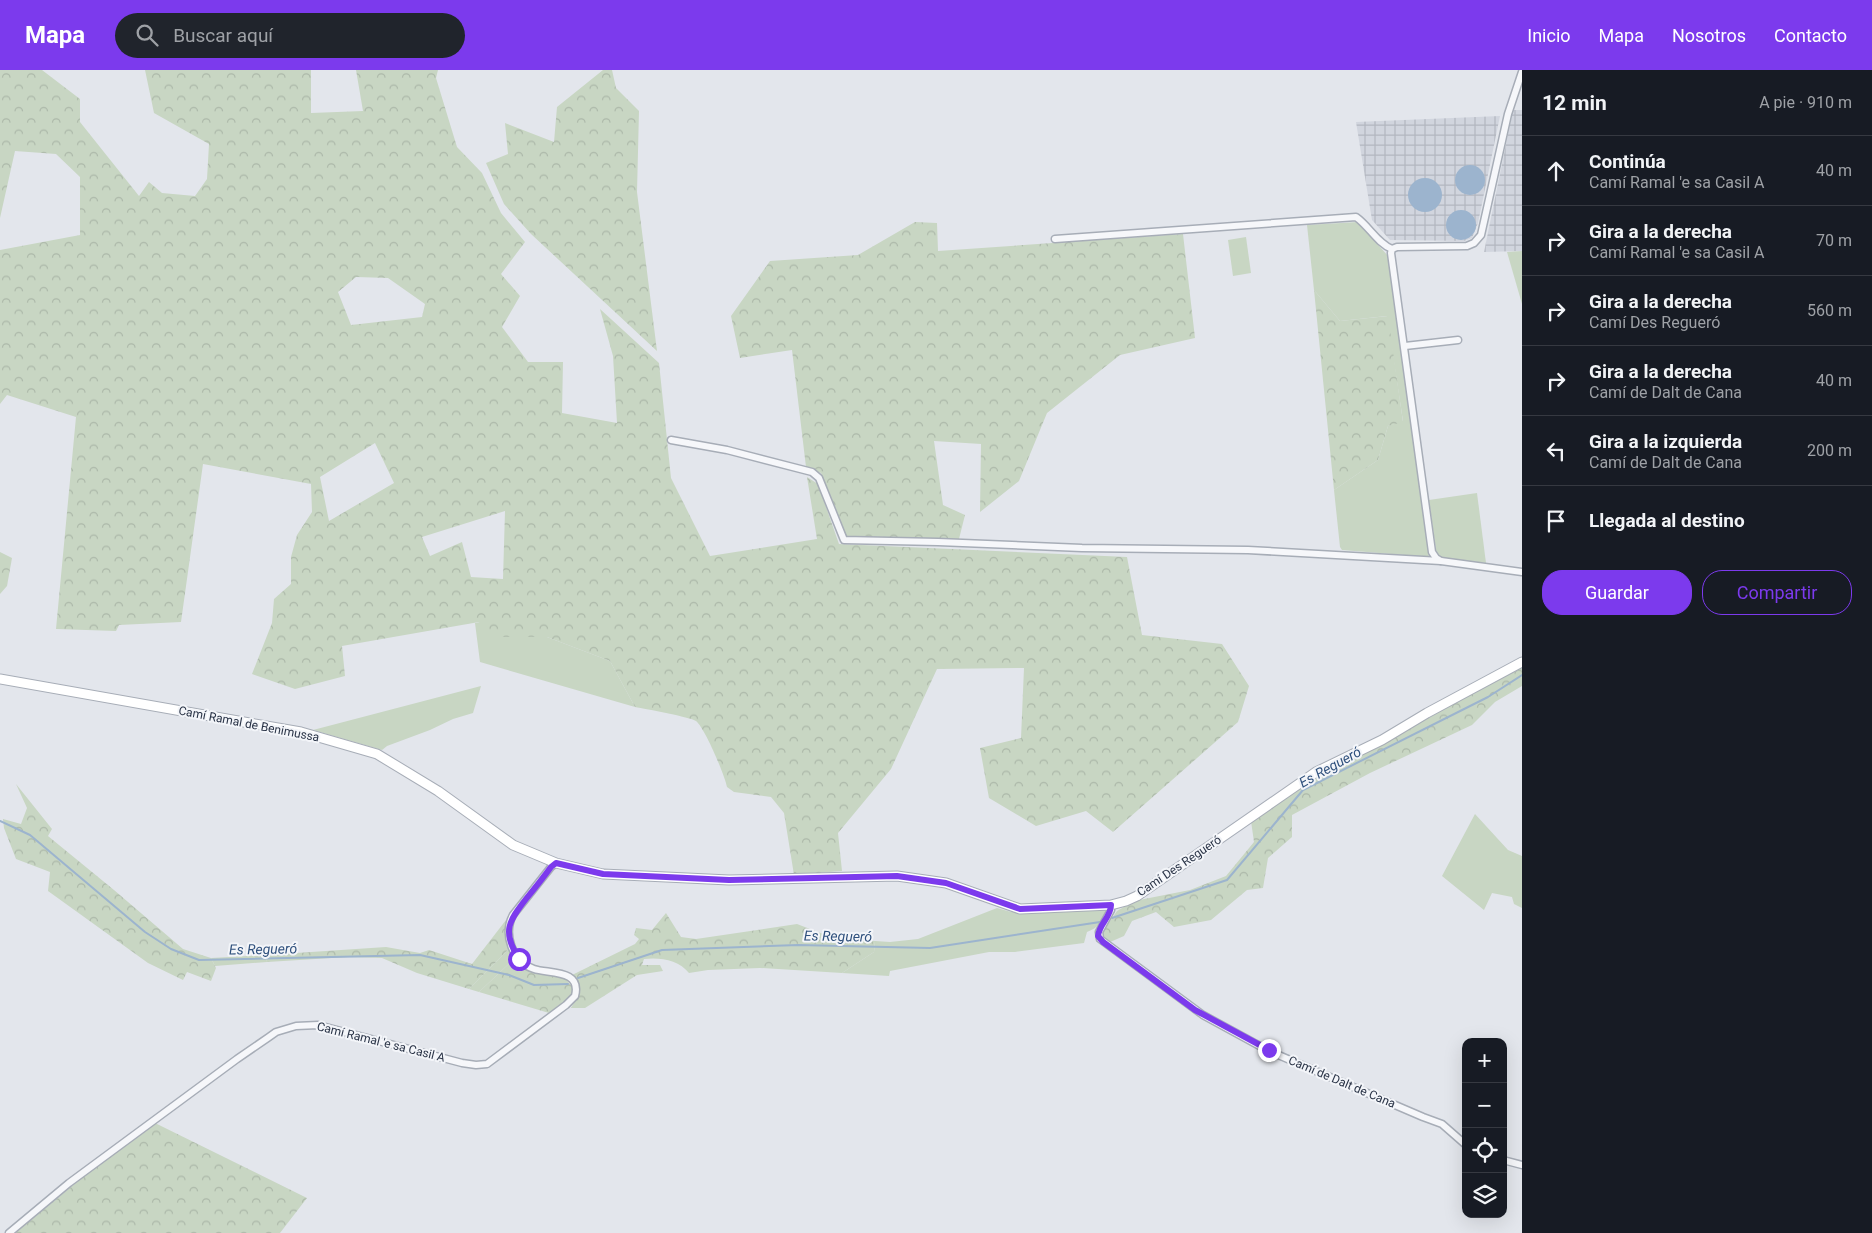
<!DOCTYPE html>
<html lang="es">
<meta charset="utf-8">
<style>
:root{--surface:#171b24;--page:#20242c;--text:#f1f3f6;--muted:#9ea1a6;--line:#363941;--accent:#7c3aed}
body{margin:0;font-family:Roboto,sans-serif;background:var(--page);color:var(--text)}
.controls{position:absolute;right:15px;bottom:15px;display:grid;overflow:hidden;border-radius:10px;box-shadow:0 5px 20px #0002}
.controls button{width:45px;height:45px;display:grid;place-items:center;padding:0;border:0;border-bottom:1px solid var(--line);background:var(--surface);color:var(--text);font:25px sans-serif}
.stop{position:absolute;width:15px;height:15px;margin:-11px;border:4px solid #7c3aed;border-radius:50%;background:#fff}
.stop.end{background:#7c3aed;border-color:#fff;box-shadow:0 1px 5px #0008}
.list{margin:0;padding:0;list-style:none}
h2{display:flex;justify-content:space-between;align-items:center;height:65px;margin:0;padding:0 20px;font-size:21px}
h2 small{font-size:16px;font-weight:400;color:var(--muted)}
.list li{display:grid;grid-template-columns:32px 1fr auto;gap:15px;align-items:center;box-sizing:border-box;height:70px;padding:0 20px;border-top:1px solid var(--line)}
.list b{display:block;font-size:19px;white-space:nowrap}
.list p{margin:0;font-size:16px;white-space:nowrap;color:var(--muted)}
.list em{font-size:16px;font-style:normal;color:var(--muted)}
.actions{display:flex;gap:10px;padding:15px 20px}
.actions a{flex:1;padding:11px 0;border:1px solid var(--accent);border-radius:20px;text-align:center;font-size:18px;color:var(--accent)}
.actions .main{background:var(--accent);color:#fff}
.icon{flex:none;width:28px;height:28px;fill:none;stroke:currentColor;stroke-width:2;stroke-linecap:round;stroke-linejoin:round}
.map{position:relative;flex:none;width:1522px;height:1163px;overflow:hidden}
header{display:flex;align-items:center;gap:30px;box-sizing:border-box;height:70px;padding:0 25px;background:var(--accent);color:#fff}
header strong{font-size:24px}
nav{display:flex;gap:28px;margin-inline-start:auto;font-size:18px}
.search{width:350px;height:45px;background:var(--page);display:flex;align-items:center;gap:12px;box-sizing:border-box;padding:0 18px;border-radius:28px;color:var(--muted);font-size:19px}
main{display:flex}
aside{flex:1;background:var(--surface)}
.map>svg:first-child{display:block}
.industrial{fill:url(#industrial-grid)}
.grass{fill:#c8d6c3}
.forest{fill:url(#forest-crowns);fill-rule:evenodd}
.water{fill:#9cb4ce}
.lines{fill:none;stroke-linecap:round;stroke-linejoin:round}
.stream{stroke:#9cb4ce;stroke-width:2}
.street-casing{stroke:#a7adb7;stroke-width:9}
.secondary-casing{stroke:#a7adb7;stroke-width:11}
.street{stroke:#f6f7fa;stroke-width:6}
.secondary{stroke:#fff;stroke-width:9}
.route{stroke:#7c3aed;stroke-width:6}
.labels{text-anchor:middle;stroke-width:4;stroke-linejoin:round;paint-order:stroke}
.street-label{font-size:12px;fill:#293346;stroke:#f3f5f9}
.water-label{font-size:14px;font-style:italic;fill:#30517d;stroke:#f3f5f9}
</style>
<header>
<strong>Mapa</strong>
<div class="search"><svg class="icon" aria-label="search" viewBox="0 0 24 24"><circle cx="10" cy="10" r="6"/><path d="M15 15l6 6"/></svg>Buscar aquí</div>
<nav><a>Inicio</a><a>Mapa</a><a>Nosotros</a><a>Contacto</a></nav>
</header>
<main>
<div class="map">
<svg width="1522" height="1163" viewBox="0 0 1522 1163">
<defs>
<pattern id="industrial-grid" width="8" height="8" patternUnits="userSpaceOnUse" patternTransform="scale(1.25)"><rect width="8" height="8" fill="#d1d5de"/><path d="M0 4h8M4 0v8" fill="none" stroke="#b3b7c0"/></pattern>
<pattern id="forest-crowns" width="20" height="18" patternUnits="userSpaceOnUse" patternTransform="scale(1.25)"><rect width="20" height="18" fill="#c8d6c3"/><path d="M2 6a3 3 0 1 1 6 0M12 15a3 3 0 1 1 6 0" fill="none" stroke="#acb8a9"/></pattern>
</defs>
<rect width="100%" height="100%" fill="#e3e6ec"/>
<g class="industrial">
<path d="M1513,40H1522V181L1484,182Z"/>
<path d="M1500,46L1478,153L1472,168L1464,171L1390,170L1372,150L1356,52Z"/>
</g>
<g class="grass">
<path d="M1358,152L1388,186L1429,487L1342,480L1340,477L1334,420L1378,390L1388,356L1403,351L1387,246L1340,251L1314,220L1307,155Z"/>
<path d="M1246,167L1251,203L1233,206L1228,170Z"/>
<path d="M1522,181V234L1507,182Z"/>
<path d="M1477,423L1486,493L1437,487L1429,430Z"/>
<path d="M480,552L488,567H547L610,591L635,637L480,592L475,553Z"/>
<path d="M481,616L473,643L453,649L430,660L387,676L382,680L313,660Z"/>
<path d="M1475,744L1508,780L1522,786V838L1514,834L1512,827L1492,823L1484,840L1442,806Z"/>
<path d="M997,838L1011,842L1106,839C1103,851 1098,858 1087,862L1084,873L1015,882H989L890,901L889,906L842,903L874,882L875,871L890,872L918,869Z"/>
<path d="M510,878L515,888L479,922L469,919Z"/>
<path d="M266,885L267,892L215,896L211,888Z"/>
</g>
<g class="forest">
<path d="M0,0H42L80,29V52L139,126L149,112L162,123L195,126L207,109L209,74L154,43L145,0H311V43L363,41L356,0H438L436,8L457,77L482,103L501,143L525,172L501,204L520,226L502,257L528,292H563L562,343L617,353L613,286L600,239L659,293L671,408L710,486L817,469L807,407L818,414L839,474L1127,487L1142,565L1222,574L1249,616L1238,652L1113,762L1086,741L1036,756L989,728L980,678L1021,668L1024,598L937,599L891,699L838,763L842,801L794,805L784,743L771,727L734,722L727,717C725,706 705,658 696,651C690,647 646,639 635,637L610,591L547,567H487L479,552L342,576L345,606L295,619L252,604L272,553L274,529L291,514V487L297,465L312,442L311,414L203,394L181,552L119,555L116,561L56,559L76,347L7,325L0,334V180L80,165V107L56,84L15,81L0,148ZM356,207L388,208L425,234L422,247L351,255L338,222ZM375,373L394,413L329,451L320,407ZM505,441L503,509L471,507L462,472L430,486L422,467Z"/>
<path d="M603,0H612L616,18L639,41L637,122L657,281L531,164L504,134L486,93L508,84L505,53L554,72L557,37Z"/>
<path d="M915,152L937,153L938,181L1183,164L1195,268L1120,285L1047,343L1019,411L980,442L981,374L934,371L943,435L965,445L959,469H852L843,464L821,403L806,397L792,280L740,288L731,246L770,191L858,185Z"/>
<path d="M1314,220L1340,251L1388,246L1403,352L1388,356L1378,390L1334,420Z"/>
<path d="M0,482L12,488L7,516L0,524Z"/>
<path d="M1522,598V616L1495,632L1472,655L1370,703L1292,745V767L1268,788L1263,818L1247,820L1211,850L1174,857L1156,842L1132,851L1124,866L1110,872L1103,866V861L1117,841L1134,831L1190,820L1226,806L1254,772L1251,751L1306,712L1343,692L1378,677L1465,627Z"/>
<path d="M16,714L52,759L48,766L114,820L183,879L211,888L216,898L211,911L187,902L183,910L148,893L48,821L50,802L16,789L4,758L3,749L21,754L27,738Z"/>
<path d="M666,843L681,867L696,869L797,854L831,867L875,871L874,882L842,903L760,898L708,900L689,903C679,890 660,887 644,889L642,895H660L663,901L637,905L585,938H571C581,922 579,921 572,905L635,874L639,869L634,865L636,858L652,860Z"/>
<path d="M506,850L510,878L469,919L417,903L382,888L348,887L267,892L266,885L386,877L420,883L429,880L472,894Z"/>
<path d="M515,888C532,907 542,902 565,908L573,918C572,931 560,937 549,943L479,922Z"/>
<path d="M155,1053L307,1128L280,1163H15L94,1098Z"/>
</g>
<g class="water">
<circle cx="1470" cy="110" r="15"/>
<circle cx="1425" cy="125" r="17"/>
<circle cx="1461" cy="155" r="15"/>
</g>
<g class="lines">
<g class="stream">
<path d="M0,751L30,765L145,862L171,879L199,890L420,885L509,905L534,915L568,914"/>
<path d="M1112,848L1227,810L1303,720L1488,627L1522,605"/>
<path d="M578,908L662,880L798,875L930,878L1100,852"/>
</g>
<defs>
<g id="street">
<path d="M1522,2L1508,44L1481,165L1474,173L1467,176L1397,177L1392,179L1391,183L1432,482L1436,488L1441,491L1522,502"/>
<path d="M1055,169L1356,147C1369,156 1377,173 1392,179"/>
<path d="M1405,276L1458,270"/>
<path d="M671,370L727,380L812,402L819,408L844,470L938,472L1082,478L1248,480L1441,491"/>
<path d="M1111,835V840L1099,862L1100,869L1203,945L1269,981L1423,1047L1442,1054L1466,1075"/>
<path d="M1503,1090L1522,1095"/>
<path d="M9,1163L69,1113L237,989L269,967L276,962L296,956L318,955L462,993L476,995L487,994L566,935L575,926C582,899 549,904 534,899C512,892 503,864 513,845L551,797L556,793"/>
</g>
<path id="secondary" d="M0,609L301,662L377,684L438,721L513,775L556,793L603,804L729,810L897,806L946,813L1020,839L1111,835L1126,831L1137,826L1316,702L1382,670L1427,643L1522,592"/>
</defs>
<use href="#street" class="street-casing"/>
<use href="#secondary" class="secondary-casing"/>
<use href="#street" class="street"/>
<use href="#secondary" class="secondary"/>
</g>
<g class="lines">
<path class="route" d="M519,889C502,862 508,852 526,829C535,818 543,808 551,797L556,793L603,804L729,810L897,806L946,813L1020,839L1111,835C1111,847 1099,854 1098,866L1103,872L1195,940L1269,980"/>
</g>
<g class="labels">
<g class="street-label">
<text transform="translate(249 654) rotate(11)" y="4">Camí Ramal de Benimussa</text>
<text transform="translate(1179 796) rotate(-34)" y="4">Camí Des Regueró</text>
<text transform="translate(381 972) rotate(14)" y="4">Camí Ramal 'e sa Casil A</text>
<text transform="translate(1342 1012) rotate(23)" y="4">Camí de Dalt de Cana</text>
</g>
<g class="water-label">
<text transform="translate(1330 697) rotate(-29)" y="5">Es Regueró</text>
<text transform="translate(838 866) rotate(1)" y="5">Es Regueró</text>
<text transform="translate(263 879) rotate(-1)" y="5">Es Regueró</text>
</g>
</g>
</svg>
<div class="controls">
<button>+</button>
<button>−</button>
<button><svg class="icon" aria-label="locate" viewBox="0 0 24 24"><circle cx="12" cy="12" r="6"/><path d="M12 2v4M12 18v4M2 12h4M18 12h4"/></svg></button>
<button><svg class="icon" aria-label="layers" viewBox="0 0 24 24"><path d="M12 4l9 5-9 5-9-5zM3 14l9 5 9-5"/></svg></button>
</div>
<div class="stop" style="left:519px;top:889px"></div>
<div class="stop end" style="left:1269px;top:980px"></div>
</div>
<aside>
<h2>12 min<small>A pie · 910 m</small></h2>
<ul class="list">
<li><svg class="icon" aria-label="ahead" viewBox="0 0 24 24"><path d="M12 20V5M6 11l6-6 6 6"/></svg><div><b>Continúa</b><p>Camí Ramal 'e sa Casil A</p></div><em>40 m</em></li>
<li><svg class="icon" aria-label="right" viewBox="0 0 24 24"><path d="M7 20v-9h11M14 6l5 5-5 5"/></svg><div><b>Gira a la derecha</b><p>Camí Ramal 'e sa Casil A</p></div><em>70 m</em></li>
<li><svg class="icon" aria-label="right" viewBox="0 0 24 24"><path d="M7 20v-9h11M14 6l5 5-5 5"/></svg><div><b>Gira a la derecha</b><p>Camí Des Regueró</p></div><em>560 m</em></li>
<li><svg class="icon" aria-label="right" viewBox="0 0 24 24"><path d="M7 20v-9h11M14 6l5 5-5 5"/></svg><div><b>Gira a la derecha</b><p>Camí de Dalt de Cana</p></div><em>40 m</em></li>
<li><svg class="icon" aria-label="left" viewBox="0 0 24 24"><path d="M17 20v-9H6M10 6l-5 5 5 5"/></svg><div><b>Gira a la izquierda</b><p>Camí de Dalt de Cana</p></div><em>200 m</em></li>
<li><svg class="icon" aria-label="arrive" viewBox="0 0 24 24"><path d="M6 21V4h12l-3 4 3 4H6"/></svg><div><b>Llegada al destino</b></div></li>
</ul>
<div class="actions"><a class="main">Guardar</a><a>Compartir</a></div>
</aside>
</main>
